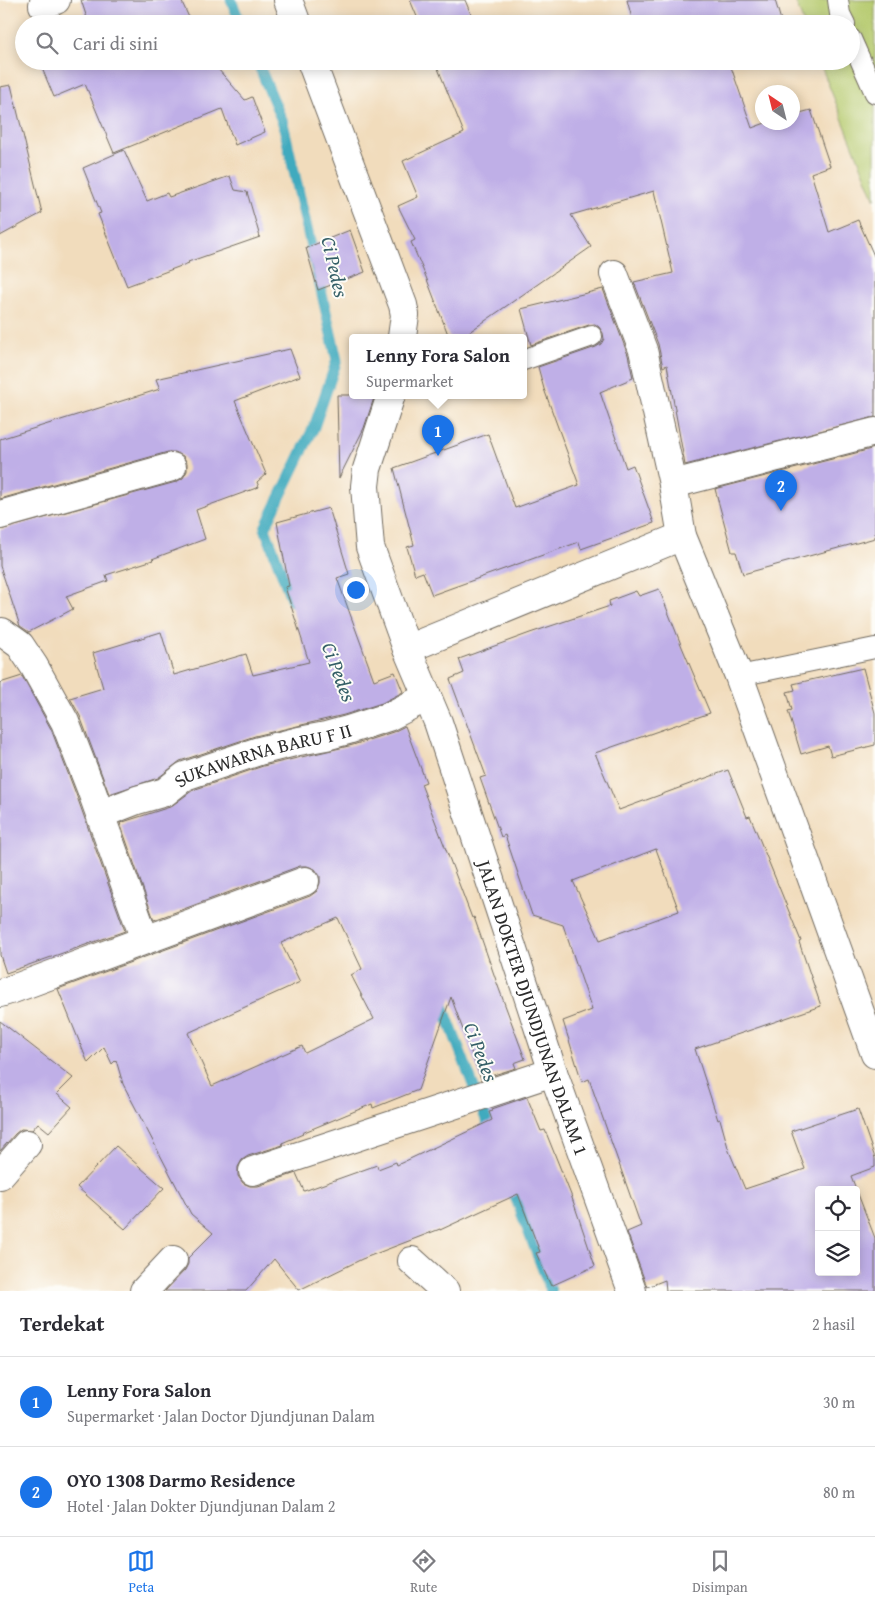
<!DOCTYPE html>
<html lang="id">
<meta charset="utf-8">
<style>
:root{--surface:#fff;--page:#f2f2f3;--text:#2b2b33;--muted:#7c7c81;--line:#e1e1e2;--accent:#1a73e8}
body{margin:0;font-family:"Gentium Book Plus",serif;background:var(--page);color:var(--text)}
.controls{position:absolute;right:15px;bottom:15px;display:grid;overflow:hidden;border-radius:5px;box-shadow:0 2px 12px #0003}
.controls button{width:45px;height:45px;display:grid;place-items:center;padding:0;border:0;border-bottom:1px solid var(--line);background:var(--surface);color:var(--text);font:25px sans-serif}
.compass{position:absolute;left:755px;top:85px;width:45px;height:45px;border-radius:50%;background:var(--surface);box-shadow:0 2px 12px #0003;rotate:325deg}
.you{position:absolute;left:355px;top:589px;width:18px;height:18px;margin:-12px;border:4px solid #fff;border-radius:50%;background:#1a73e8;box-shadow:0 0 0 8px #1a73e833}
.badge{display:grid;place-items:center;width:32px;height:32px;border-radius:50%;background:var(--accent);color:#fff;font-size:16px;font-weight:700}
.pin{position:absolute;translate:-50% -41px;filter:drop-shadow(0 1px 2px #0008)}
.pin::after{content:'';position:absolute;top:26px;width:18px;height:15px;background:inherit;clip-path:polygon(0 0,100% 0,50% 100%)}
.popup{position:absolute;left:349px;top:334px;width:178px;height:65px;box-sizing:border-box;display:grid;place-content:center;border-radius:5px;background:var(--surface);filter:drop-shadow(0 1px 4px #0005);font-size:16px;white-space:nowrap;color:var(--muted)}
.popup b{font-size:19px;color:var(--text)}
.popup::after{content:'';position:absolute;left:50%;top:100%;margin-left:-10px;border:10px solid transparent;border-top-color:var(--surface)}
.list{margin:0;padding:0;list-style:none}
h2{display:flex;justify-content:space-between;align-items:center;height:65px;margin:0;padding:0 20px;font-size:21px}
h2 small{font-size:16px;font-weight:400;color:var(--muted)}
.list li{display:grid;grid-template-columns:32px 1fr auto;gap:15px;align-items:center;box-sizing:border-box;height:90px;padding:0 20px;border-top:1px solid var(--line)}
.list b{display:block;font-size:19px;white-space:nowrap}
.list p{margin:0;font-size:16px;white-space:nowrap;color:var(--muted)}
.list em{font-size:16px;font-style:normal;color:var(--muted)}
.icon{flex:none;width:28px;height:28px;fill:none;stroke:currentColor;stroke-width:2;stroke-linecap:round;stroke-linejoin:round}
.map{position:relative;flex:none;width:875px;height:1291px;overflow:hidden}
.search{position:absolute;background:var(--surface);box-shadow:0 2px 12px #0003;left:15px;right:15px;top:15px;height:55px;display:flex;align-items:center;gap:12px;box-sizing:border-box;padding:0 18px;border-radius:28px;color:var(--muted);font-size:19px}
.sheet{height:245px;background:var(--surface)}
nav{display:flex;justify-content:space-around;align-items:center;box-sizing:border-box;height:70px;border-top:1px solid var(--line);background:var(--surface);font-size:14px;color:var(--muted)}
nav a{display:grid;justify-items:center;gap:2px}
nav .on{color:var(--accent)}
.map>svg:first-child{display:block}
.green{fill:#b6ca6e;stroke:#707a4c}
.lines{fill:none;stroke-linecap:round;stroke-linejoin:round}
.stream{stroke:#3faabe;stroke-width:11}
.building{fill:#bfafe7;fill-rule:evenodd}
.service-casing{stroke:#70695e;stroke-width:22}
.minor-casing{stroke:#70695e;stroke-width:30}
.service{stroke:#fff;stroke-width:20}
.minor{stroke:#fff;stroke-width:28}
.labels{text-anchor:middle;stroke-width:4;stroke-linejoin:round;paint-order:stroke}
.street-label{font-size:19px;fill:#2b2b2b;stroke:#fdfcf7}
.water-label{font-size:20px;font-style:italic;fill:#335e66;stroke:#fdfcf7}
</style>
<div class="map">
<svg width="875" height="1291" viewBox="0 0 875 1291">
<rect width="100%" height="100%" fill="#fdfcf7"/>
<filter id="ink" filterUnits="userSpaceOnUse"><feTurbulence type="fractalNoise" baseFrequency=".02" numOctaves="2"/><feDisplacementMap in="SourceGraphic" scale="10" xChannelSelector="R" yChannelSelector="G"/><feConvolveMatrix kernelMatrix="1 2 1 2 8 2 1 2 1" color-interpolation-filters="sRGB"/></filter>
<filter id="wash" filterUnits="userSpaceOnUse"><feTurbulence type="fractalNoise" baseFrequency=".0096" numOctaves="4" result="noise"/><feDisplacementMap in="SourceGraphic" scale="20" xChannelSelector="R" yChannelSelector="G"/><feGaussianBlur stdDeviation="1.12" result="paint"/><feColorMatrix in="noise" values="0 0 0 0 0 0 0 0 0 0 0 0 0 0 0 0 0 1.4 0 .05"/><feComposite in="paint" operator="in"/></filter>
<g filter="url(#wash)">
<rect width="100%" height="100%" fill="#f1dcbc"/>
<path class="green" d="M795,0H875V200L819,61H851V24H804Z"/>
<g class="lines">
<g class="stream">
<path d="M231,0L241,24"/>
<path d="M257,61L283,123L337,360L314,427L265,528L292,601"/>
<path d="M440,998L492,1135"/>
<path d="M510,1183L551,1291"/>
</g>
</g>
<g id="blocks">
<g class="building">
<path d="M81,0H181L192,24H73L87,18Z"/>
<path d="M410,0H465L475,24H420Z"/>
<path d="M627,0H775L782,24H628L633,22Z"/>
<path d="M39,61H211L245,100L252,97L265,132L235,145L222,109L114,153L85,84L54,97Z"/>
<path d="M435,61H490L491,64L500,61H729L752,128L768,122H792V115L811,110L830,166L811,173L829,232L858,220L875,258V417L685,465L667,365L663,367L658,344L634,282L673,273L654,191L571,215L591,247L462,337H449L426,277L411,242L415,240L398,206L418,197L403,161L464,133Z"/>
<path d="M11,85L42,213L0,236V87Z"/>
<path d="M124,150L147,201L167,193L169,197L230,176L235,190L247,192L260,237L188,262L189,263L127,286L98,214L101,213L83,168Z"/>
<path d="M350,230L365,272L318,290L306,248Z"/>
<path d="M603,289L628,355L633,378L600,392L626,468L633,465L654,523L581,549L579,542L432,595L423,572L415,575L407,547L414,545L394,468L488,434L515,508L579,485L544,389L538,367L596,347L601,344L604,339L603,333L599,327L595,324L589,325L531,345L521,309Z"/>
<path d="M290,349L300,376L235,401L266,474L257,482L259,487L196,510L205,539L152,559L153,560L106,575L108,581L66,596L73,609L29,632L20,626L0,566V530L176,482L183,478L187,471V463L183,456L175,452H168L0,499V439L160,389L156,379Z"/>
<path d="M337,395H375L364,428L339,478Z"/>
<path d="M875,448V538L743,574L736,552H732L715,489Z"/>
<path d="M329,508L349,574L337,578L374,680L395,672L403,692L382,703L344,715L255,736L180,761L158,778L109,794L80,716L70,698L103,688L93,653L161,632L174,675L246,654L253,675L309,662L285,587L289,586L277,522Z"/>
<path d="M659,589L682,647L710,713L595,753L619,810L728,770L747,817L750,816L801,941L799,942L821,1006L695,1049L718,1120L720,1119L729,1151L745,1189L805,1169L791,1131L858,1109L875,1158V1167L851,1176L875,1238V1291H666L665,1280L647,1287L627,1232L641,1226L589,1079L582,1082L563,1021L592,1010L563,925L532,915L505,835L501,837L480,778L486,776L450,679L464,673L459,659L530,633L610,606L609,601L636,591L639,596ZM656,849L679,911L600,940L573,881ZM819,1190H856V1272H819Z"/>
<path d="M863,668L875,713V745L831,756L828,746L801,754L788,711L792,710L787,692L795,690L793,684Z"/>
<path d="M22,676L51,729L76,794L125,931L6,973L0,955V683Z"/>
<path d="M405,726L426,782L421,784L472,918L474,917L498,986L525,1059L514,1063L516,1068L481,1079L451,997L418,1090L373,1108L372,1104L302,1133L303,1134L282,1143L283,1145L248,1156L242,1160L238,1167V1176L243,1183L250,1186H258L296,1173L304,1191L377,1165L378,1169L396,1162L397,1165L492,1120L489,1112L493,1111L492,1109L527,1097L541,1131L545,1130L571,1195L595,1266L551,1286L536,1253L540,1252L518,1194L440,1230V1229L362,1259L299,1290L274,1259L246,1291H165L185,1270L188,1264V1258L213,1233L191,1214L123,1084L116,1060L112,1064L104,1047L88,1063L58,989L310,896L317,891L320,883V876L315,869L307,866H300L154,920L120,823L170,807L193,790L263,766L353,745L393,732ZM338,918L362,969L351,975L374,1019L305,1053L302,1046L212,1086L188,1033L300,982L281,943Z"/>
<path d="M0,1021L73,1078L57,1094L72,1107L49,1132L38,1123L32,1130L21,1129L15,1134L0,1151Z"/>
<path d="M116,1146L164,1188L125,1229L77,1187Z"/>
</g>
</g>
</g>
<g filter="url(#ink)">
<use href="#blocks" fill-opacity="0" stroke="#70695e" stroke-width="1"/>
<g class="lines">
<defs>
<g id="service">
<path d="M838,0L840,14L845,24"/>
<path d="M851,39L875,93"/>
<path d="M523,360L592,336"/>
<path d="M739,676L875,648"/>
</g>
<g id="minor">
<path d="M288,0L297,24"/>
<path d="M43,5L56,0"/>
<path d="M311,61L403,305L405,315L402,337"/>
<path d="M614,274L643,350L673,484L682,536L739,676L875,1054"/>
<path id="s1" d="M391,395L367,469L365,486L370,547L407,649L438,722L553,1072L632,1291"/>
<path d="M673,484L875,432"/>
<path d="M0,515L172,467"/>
<path d="M2,632L20,645L34,666L65,722L91,789L145,940"/>
<path d="M407,649L682,536"/>
<path id="s2" d="M101,814L137,800L165,792L185,776L259,751L299,741L326,736L348,730L388,717L427,697"/>
<path d="M0,993L13,989L305,881"/>
<path d="M253,1171L553,1072"/>
<path d="M0,1175L27,1144"/>
<path d="M412,1261L445,1291"/>
<path d="M144,1291L173,1260"/>
</g>
</defs>
<use href="#service" class="service-casing"/>
<use href="#minor" class="minor-casing"/>
<use href="#service" class="service"/>
<use href="#minor" class="minor"/>
</g>
</g>
<g class="labels">
<g class="street-label">
<text dy="7" stroke="none"><textPath href="#s2" startOffset="174">SUKAWARNA BARU F II</textPath></text>
<text dy="7" stroke="none"><textPath href="#s1" startOffset="645">JALAN DOKTER DJUNDJUNAN DALAM 1</textPath></text>
</g>
<g class="water-label">
<text transform="translate(335 267) rotate(77)" y="7">Ci Pedes</text>
<text transform="translate(339 672) rotate(69)" y="7">Ci Pedes</text>
<text transform="translate(481 1052) rotate(69)" y="7">Ci Pedes</text>
</g>
</g>
</svg>
<div class="controls">
<button><svg class="icon" aria-label="locate" viewBox="0 0 24 24"><circle cx="12" cy="12" r="6"/><path d="M12 2v4M12 18v4M2 12h4M18 12h4"/></svg></button>
<button><svg class="icon" aria-label="layers" viewBox="0 0 24 24"><path d="M12 4l9 5-9 5-9-5zM3 14l9 5 9-5"/></svg></button>
</div>
<svg class="compass" viewBox="-18 -18 36 36"><path d="M0-13l5 13h-10z" fill="#e53935"/><path d="M0 13l5-13h-10z" fill="#7c7c81"/></svg>
<div class="you"></div>
<div class="pin badge" style="left:438px;top:456px">1</div>
<div class="popup"><b>Lenny Fora Salon</b>Supermarket</div>
<div class="pin badge" style="left:781px;top:511px">2</div>
<div class="search"><svg class="icon" aria-label="search" viewBox="0 0 24 24"><circle cx="10" cy="10" r="6"/><path d="M15 15l6 6"/></svg>Cari di sini</div>
</div>
<section class="sheet">
<h2>Terdekat<small>2 hasil</small></h2>
<ul class="list">
<li><span class="badge">1</span><div><b>Lenny Fora Salon</b><p>Supermarket · Jalan Doctor Djundjunan Dalam</p></div><em>30 m</em></li>
<li><span class="badge">2</span><div><b>OYO 1308 Darmo Residence</b><p>Hotel · Jalan Dokter Djundjunan Dalam 2</p></div><em>80 m</em></li>
</ul>
</section>
<nav>
<a class="on"><svg class="icon" aria-label="map" viewBox="0 0 24 24"><path d="M3 6l6-2 6 2 6-2v14l-6 2-6-2-6 2zM9 4v14M15 6v14"/></svg>Peta</a>
<a><svg class="icon" aria-label="directions" viewBox="0 0 24 24"><path d="M12 3l9 9-9 9-9-9zM9 14v-3h6M13 9l2 2-2 2"/></svg>Rute</a>
<a><svg class="icon" aria-label="saved" viewBox="0 0 24 24"><path d="M7 4h10v16l-5-4-5 4z"/></svg>Disimpan</a>
</nav>
